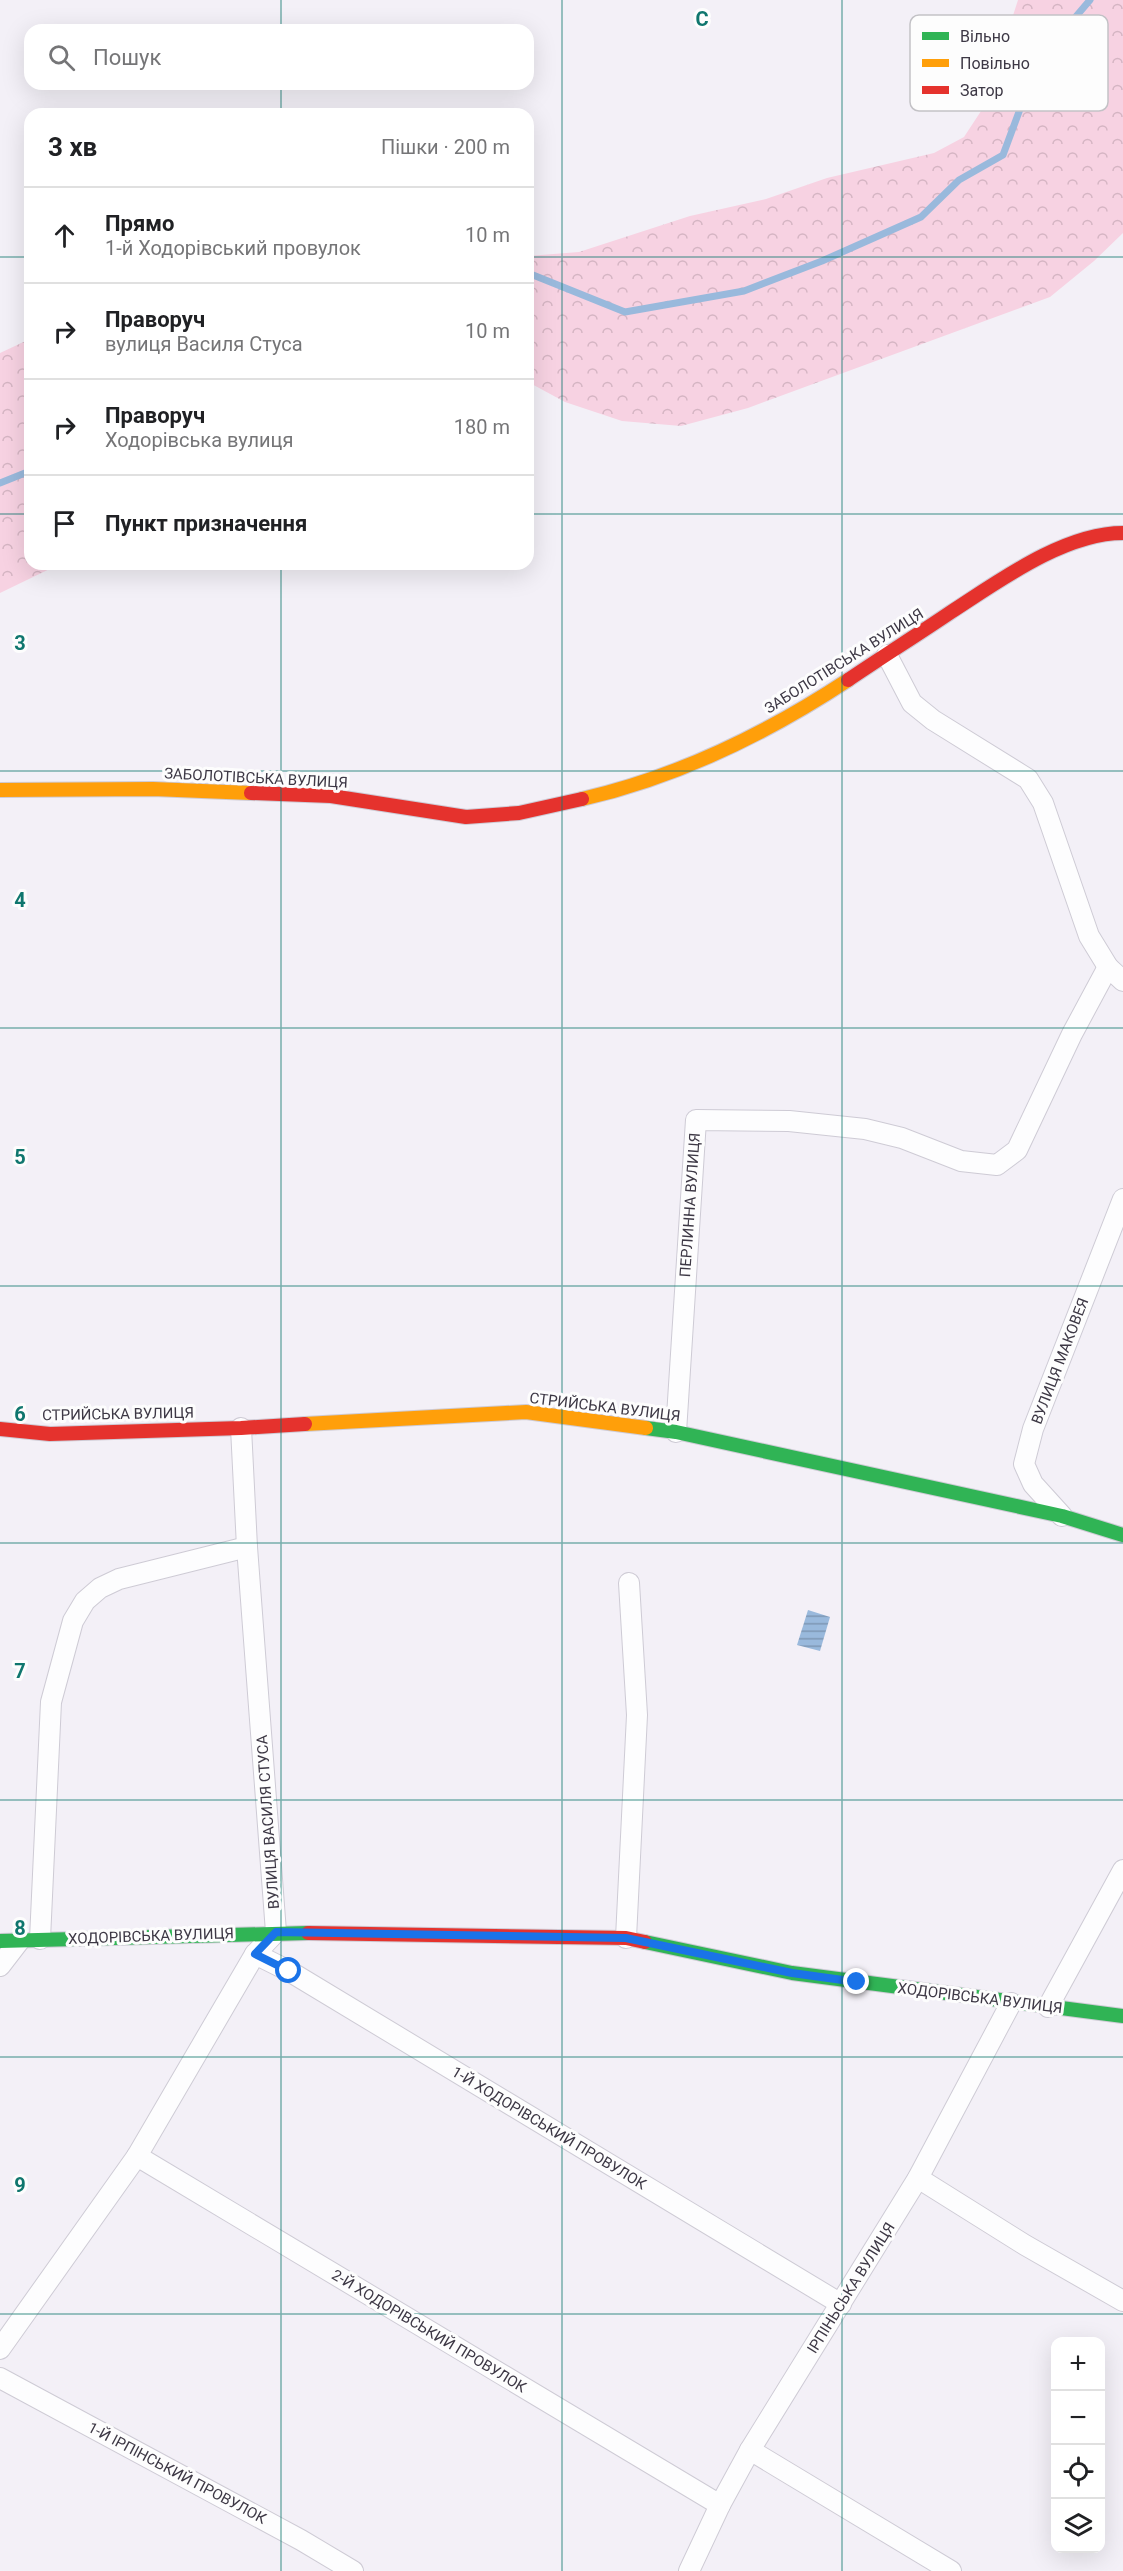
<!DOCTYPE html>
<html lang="uk">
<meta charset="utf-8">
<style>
:root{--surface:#fff;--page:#f6f6f6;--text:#202124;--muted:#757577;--line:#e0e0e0}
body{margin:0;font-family:Roboto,sans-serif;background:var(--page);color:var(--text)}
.controls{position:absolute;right:18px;bottom:18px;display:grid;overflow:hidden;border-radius:12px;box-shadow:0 6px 24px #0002}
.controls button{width:54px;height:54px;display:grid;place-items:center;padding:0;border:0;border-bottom:2px solid var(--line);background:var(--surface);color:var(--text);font:30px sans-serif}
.stop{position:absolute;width:18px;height:18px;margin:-14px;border:4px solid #1a73e8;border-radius:50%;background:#fff}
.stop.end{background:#1a73e8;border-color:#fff;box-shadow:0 2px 6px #0008}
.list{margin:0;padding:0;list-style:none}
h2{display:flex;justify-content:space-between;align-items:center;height:78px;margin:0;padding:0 24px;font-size:26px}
h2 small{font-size:20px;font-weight:400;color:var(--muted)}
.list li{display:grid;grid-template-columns:39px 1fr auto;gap:18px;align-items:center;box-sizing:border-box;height:96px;padding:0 24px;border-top:2px solid var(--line)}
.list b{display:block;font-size:22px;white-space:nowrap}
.list p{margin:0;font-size:20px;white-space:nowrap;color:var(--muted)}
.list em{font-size:20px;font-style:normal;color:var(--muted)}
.icon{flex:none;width:33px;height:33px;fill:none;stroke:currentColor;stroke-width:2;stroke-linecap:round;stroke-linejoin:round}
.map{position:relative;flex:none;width:1123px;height:2571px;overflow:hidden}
.search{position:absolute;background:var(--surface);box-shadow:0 6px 24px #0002;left:24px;top:24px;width:510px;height:66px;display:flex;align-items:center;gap:15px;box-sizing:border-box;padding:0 21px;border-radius:18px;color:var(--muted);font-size:22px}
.panel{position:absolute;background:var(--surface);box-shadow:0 6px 24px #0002;left:24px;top:108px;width:510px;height:462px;border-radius:18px}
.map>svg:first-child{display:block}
.forest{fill:url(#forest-crowns)}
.water{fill:url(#water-rules)}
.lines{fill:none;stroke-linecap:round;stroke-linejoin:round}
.stream{stroke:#99b9dc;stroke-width:7}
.street-casing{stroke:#cecbd5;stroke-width:22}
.fast-casing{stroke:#cecbd5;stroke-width:16}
.slow-casing{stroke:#cecbd5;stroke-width:16}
.jam-casing{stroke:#cecbd5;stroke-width:16}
.street{stroke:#fdfdfe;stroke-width:20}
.fast{stroke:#30b455;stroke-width:14}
.slow{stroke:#ff9f0a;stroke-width:14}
.jam{stroke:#e5322d;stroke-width:14}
.route{stroke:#1a73e8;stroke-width:8}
.grid{fill:none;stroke:#0f766e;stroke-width:1.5;stroke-opacity:0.55}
.labels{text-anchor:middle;stroke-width:6;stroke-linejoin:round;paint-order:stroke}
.street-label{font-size:15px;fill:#3d3845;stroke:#fdfdfd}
.key{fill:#fdfdfd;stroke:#c3c2c6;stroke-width:1.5}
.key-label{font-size:16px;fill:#3d3845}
.grid-label{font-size:20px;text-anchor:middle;font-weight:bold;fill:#0f766e;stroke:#fdfdfd;stroke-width:6;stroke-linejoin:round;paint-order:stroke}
</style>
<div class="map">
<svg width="1123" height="2571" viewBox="0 0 1123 2571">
<defs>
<pattern id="forest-crowns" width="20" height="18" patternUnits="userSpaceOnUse" patternTransform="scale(1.5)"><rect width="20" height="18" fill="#f7d2e2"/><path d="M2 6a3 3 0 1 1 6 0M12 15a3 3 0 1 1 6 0" fill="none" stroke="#d5b5c3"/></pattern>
<pattern id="water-rules" width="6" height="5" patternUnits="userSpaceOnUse" patternTransform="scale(1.5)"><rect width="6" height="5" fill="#99b9dc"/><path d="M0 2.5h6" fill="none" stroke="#7e97b4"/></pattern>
</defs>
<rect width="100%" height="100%" fill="#f3f0f7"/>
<g class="forest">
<path d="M1018,0H1123V233L1094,261L1050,297L748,408L681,426L622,421L565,402L528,382V256L579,252L690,216L766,199L827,178L934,153L964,137L983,108Z"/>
<path d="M30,339V564H60L0,593V353Z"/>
</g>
<path class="water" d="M808,1610L830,1617L820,1651L797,1645Z"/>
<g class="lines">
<g class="stream">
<path d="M528,275H533L625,312L744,291L822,261L921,217L959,180L1003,155L1023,101L1067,27L1090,0"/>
<path d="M0,483L30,471"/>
</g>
<defs>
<g id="street">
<path d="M887,655L912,703L933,720L1028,779L1043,803L1089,936L1108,967L1123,981"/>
<path d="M676,1432L696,1120L789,1121L865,1129L902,1138L961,1161L997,1165L1017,1150L1072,1034L1108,967"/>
<path d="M1062,1516L1033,1484L1024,1464L1033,1429L1123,1199"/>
<path d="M626,1938L637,1715L629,1583"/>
<path d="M40,1939L51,1702L73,1621L85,1601L100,1588L119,1579L247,1547"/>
<path d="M255,1954L289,1971L841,2304"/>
<path d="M0,1966L20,1940"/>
<path d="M1048,2007L1123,1870"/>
<path d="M137,2156L720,2505"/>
<path d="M918,2178L1025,2245L1123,2301"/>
<path d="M0,2349L137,2156L255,1954L276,1932L247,1547L241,1428"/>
<path d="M0,2378L301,2540L353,2571"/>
<path d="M750,2450L951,2571"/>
<path d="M689,2571L720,2505L750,2450L918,2178L1011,2003"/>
</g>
<g id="fast">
<path d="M646,1428L676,1432L1062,1516L1123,1535"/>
<path d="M0,1941L308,1933"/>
<path d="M645,1942L792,1973L1123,2016"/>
</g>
<g id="slow">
<path d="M0,790L153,789L251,793"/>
<path d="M582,799C678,777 766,734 848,680"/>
<path d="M305,1424L526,1412L646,1428"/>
</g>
<g id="jam">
<path d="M848,680C882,657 917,635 951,612C999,581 1064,533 1123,533"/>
<path d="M251,793L331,796L466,817L519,813L582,799"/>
<path d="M0,1429L50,1434L241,1428L305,1424"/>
<path d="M308,1933L626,1938L645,1942"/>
</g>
</defs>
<use href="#street" class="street-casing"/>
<use href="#fast" class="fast-casing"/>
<use href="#slow" class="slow-casing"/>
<use href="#jam" class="jam-casing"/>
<use href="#street" class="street"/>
<use href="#fast" class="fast"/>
<use href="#slow" class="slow"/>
<use href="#jam" class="jam"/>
</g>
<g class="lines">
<path class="route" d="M289,1971L255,1954L276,1932L626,1938L792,1973L857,1982"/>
</g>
<path class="grid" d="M281,0V30M562,0V2571M842,0V2571M281,84V114M0,257H30M528,257H1123M0,514H30M528,514H1123M281,564V2571M0,771H1123M0,1028H1123M0,1286H1123M0,1543H1123M0,1800H1123M0,2057H1123M0,2314H1123"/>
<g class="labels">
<g class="street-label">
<text transform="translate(844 661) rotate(-32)" y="5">ЗАБОЛОТІВСЬКА ВУЛИЦЯ</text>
<text transform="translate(256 778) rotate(3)" y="5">ЗАБОЛОТІВСЬКА ВУЛИЦЯ</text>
<text transform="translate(690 1205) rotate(-86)" y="5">ПЕРЛИННА ВУЛИЦЯ</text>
<text transform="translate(1060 1361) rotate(-69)" y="5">ВУЛИЦЯ МАКОВЕЯ</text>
<text transform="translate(605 1407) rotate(7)" y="5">СТРИЙСЬКА ВУЛИЦЯ</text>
<text transform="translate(118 1414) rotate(-1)" y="5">СТРИЙСЬКА ВУЛИЦЯ</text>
<text transform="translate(268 1822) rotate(-94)" y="5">ВУЛИЦЯ ВАСИЛЯ СТУСА</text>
<text transform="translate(151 1936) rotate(-2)" y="5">ХОДОРІВСЬКА ВУЛИЦЯ</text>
<text transform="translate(980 1998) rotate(7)" y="5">ХОДОРІВСЬКА ВУЛИЦЯ</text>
<text transform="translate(549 2128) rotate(31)" y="5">1-Й ХОДОРІВСЬКИЙ ПРОВУЛОК</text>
<text transform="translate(851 2288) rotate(-58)" y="5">ІРПІНЬСЬКА ВУЛИЦЯ</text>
<text transform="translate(429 2331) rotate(31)" y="5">2-Й ХОДОРІВСЬКИЙ ПРОВУЛОК</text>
<text transform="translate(177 2473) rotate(28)" y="5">1-Й ІРПІНСЬКИЙ ПРОВУЛОК</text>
</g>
</g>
<rect x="910" y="15" width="198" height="96" rx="9" class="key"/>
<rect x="922" y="32" width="27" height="8" fill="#30b455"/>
<rect x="922" y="59" width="27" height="8" fill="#ff9f0a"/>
<rect x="922" y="86" width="27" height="8" fill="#e5322d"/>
<g class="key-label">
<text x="960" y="42">Вільно</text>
<text x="960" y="69">Повільно</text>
<text x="960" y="96">Затор</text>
</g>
<g class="grid-label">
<text x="702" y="26">C</text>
<text x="20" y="650">3</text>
<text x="20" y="907">4</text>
<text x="20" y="1164">5</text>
<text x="20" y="1421">6</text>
<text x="20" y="1678">7</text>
<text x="20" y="1935">8</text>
<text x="20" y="2192">9</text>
</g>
</svg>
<div class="controls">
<button>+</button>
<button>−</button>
<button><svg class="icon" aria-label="locate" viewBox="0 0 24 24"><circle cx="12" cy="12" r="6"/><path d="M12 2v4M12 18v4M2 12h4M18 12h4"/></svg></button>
<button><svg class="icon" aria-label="layers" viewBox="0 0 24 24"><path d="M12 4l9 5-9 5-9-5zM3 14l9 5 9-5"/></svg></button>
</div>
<div class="stop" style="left:289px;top:1971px"></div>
<div class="stop end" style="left:857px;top:1982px"></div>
<div class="search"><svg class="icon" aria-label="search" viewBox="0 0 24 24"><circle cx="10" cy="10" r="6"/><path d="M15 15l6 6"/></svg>Пошук</div>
<section class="panel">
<h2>3 хв<small>Пішки · 200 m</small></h2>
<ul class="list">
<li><svg class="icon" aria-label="ahead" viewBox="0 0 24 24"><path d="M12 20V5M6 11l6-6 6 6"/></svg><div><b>Прямо</b><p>1-й Ходорівський провулок</p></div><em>10 m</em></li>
<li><svg class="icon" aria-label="right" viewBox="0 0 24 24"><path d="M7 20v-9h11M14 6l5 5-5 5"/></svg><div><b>Праворуч</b><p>вулиця Василя Стуса</p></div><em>10 m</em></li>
<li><svg class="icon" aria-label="right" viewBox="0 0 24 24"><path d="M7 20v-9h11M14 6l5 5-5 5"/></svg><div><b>Праворуч</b><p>Ходорівська вулиця</p></div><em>180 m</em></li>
<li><svg class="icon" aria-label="arrive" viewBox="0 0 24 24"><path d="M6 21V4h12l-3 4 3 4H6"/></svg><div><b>Пункт призначення</b></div></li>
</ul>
</section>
</div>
